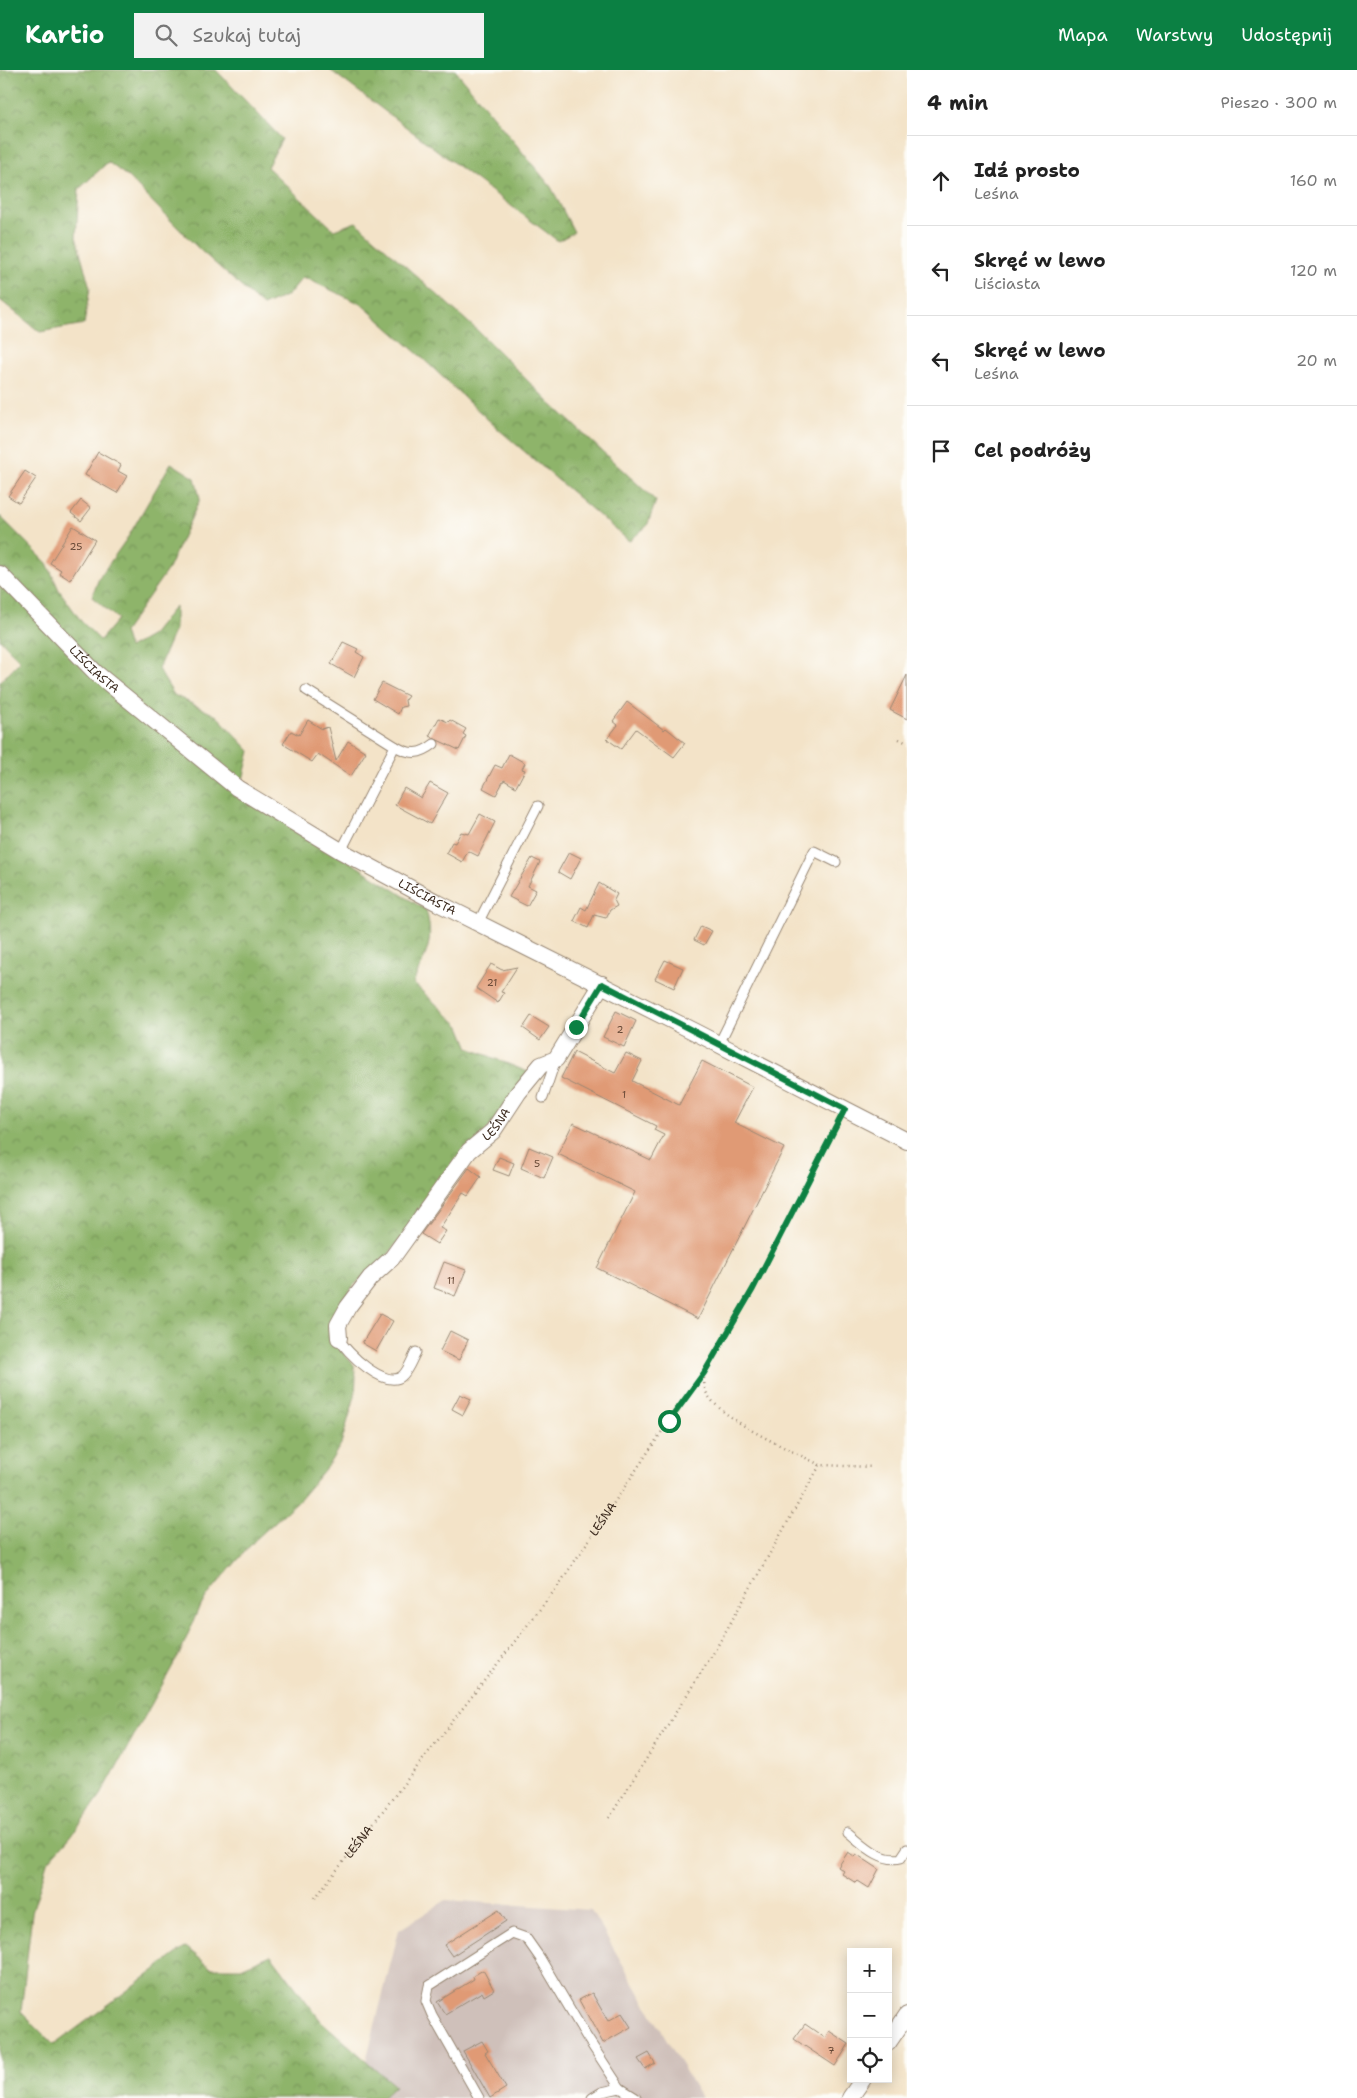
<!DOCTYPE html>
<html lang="pl">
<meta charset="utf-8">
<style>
:root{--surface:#fff;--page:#f2f2f2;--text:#222;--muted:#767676;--line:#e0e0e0;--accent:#0b8043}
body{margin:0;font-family:"Shantell Sans",sans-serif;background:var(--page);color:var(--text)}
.controls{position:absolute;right:15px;bottom:15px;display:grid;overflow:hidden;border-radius:0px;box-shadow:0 2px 12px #0003}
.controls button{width:45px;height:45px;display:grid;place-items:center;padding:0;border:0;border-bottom:1px solid var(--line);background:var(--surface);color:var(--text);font:25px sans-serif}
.stop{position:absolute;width:15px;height:15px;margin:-11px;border:4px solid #0b8043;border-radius:50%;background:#fff}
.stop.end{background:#0b8043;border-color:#fff;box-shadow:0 1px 5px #0008}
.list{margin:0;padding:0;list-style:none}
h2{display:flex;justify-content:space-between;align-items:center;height:65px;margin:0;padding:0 20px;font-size:21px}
h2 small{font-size:16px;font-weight:400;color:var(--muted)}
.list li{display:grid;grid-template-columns:32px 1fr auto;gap:15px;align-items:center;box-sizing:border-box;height:90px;padding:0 20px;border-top:1px solid var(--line)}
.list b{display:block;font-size:19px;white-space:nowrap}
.list p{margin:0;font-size:16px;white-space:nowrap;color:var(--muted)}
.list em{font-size:16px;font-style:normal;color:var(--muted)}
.icon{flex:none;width:28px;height:28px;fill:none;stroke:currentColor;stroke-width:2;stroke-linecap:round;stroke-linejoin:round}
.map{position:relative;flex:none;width:907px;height:2028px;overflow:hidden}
header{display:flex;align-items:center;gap:30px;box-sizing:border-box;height:70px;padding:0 25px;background:var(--accent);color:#fff}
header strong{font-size:24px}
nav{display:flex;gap:28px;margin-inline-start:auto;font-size:18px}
.search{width:350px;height:45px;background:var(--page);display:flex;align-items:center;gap:12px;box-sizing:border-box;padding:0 18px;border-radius:0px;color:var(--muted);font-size:19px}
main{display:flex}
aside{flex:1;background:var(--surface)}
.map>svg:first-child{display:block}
.industrial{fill:#cfc0ba}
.forest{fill:url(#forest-crowns);stroke:#646f44}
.building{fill:#e09a75}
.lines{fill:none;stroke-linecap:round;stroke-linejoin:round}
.lane-casing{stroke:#978673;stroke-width:11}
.street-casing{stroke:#978673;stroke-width:18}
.path{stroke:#978673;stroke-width:2.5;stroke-dasharray:1 4;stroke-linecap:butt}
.lane{stroke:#fff;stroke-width:9}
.street{stroke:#fff;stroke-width:16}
.route{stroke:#0b8043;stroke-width:6}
.labels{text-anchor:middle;stroke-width:4.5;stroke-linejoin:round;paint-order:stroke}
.number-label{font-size:10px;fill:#644634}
.street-label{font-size:12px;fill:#3b2a1e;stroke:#fdfcf7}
</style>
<header>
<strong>Kartio</strong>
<div class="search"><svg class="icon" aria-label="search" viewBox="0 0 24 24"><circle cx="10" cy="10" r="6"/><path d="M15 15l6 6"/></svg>Szukaj tutaj</div>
<nav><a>Mapa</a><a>Warstwy</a><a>Udostępnij</a></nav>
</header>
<main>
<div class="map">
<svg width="907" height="2028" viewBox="0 0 907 2028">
<defs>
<pattern id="forest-crowns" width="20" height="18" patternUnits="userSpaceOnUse" patternTransform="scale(1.25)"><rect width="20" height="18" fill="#8eb46a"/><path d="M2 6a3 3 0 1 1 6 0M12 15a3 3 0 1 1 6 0" fill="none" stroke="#759357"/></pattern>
</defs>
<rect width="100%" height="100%" fill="#fdfcf7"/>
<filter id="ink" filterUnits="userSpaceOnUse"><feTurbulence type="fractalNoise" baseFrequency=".02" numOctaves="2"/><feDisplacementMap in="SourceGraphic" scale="10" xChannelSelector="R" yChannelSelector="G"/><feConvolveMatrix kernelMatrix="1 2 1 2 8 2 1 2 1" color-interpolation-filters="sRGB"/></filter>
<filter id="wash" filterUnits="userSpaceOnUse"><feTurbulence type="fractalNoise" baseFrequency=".0096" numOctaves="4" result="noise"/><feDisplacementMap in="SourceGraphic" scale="20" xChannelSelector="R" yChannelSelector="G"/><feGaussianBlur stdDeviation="1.12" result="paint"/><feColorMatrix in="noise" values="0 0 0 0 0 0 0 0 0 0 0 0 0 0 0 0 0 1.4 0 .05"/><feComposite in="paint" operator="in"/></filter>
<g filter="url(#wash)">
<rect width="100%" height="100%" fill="#f3e3c8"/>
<path class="industrial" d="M446,1830L591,1840L701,2028H382L394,2016L366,1991L399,1860Z"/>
<g class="forest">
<path d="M0,0H216L282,69L267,97L334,160L356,152L478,261L551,334L656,431L647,456L629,471L497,358L418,284L361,234L303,207L288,225L263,236L199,179L128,107L108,92L79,119L76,167L90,218L84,254L40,262L0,230Z"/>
<path d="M330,0H455L551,117L574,162L558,171Z"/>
<path d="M171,393L195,408L200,429L168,499L124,562L129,578L152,565L175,536V559L158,599L174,625L217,646L250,681L240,722L426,840C435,873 426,883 413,913L460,956L469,978L528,1002L502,1041L387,1186L353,1216L343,1234L336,1265L340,1279L354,1295L356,1306L355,1326L341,1374L329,1394L299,1430L255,1470L211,1521L198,1540L181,1581L101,1725L71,1766L47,1793L32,1843L21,1942L54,1975L186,1877L211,1898H241L271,1885L321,1951L395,2016L382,2028H0V612L20,591L0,569V446L47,493L59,520L81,551L100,570L118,549L92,527L99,508L128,467Z"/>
</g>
<g id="blocks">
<g class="building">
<path d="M98,382L121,395L118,401L127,406L117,423L85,405Z"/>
<path d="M25,401L36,408L19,433L8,426Z"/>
<path d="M81,430L91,438L81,451L71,443Z"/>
<path d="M73,456L95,470L70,510L59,503L61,500L50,493Z"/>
<path d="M343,572L358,579L356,582L364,587L354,607L331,594Z"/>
<path d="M907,605V649L890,640Z"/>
<path d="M382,613L408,626L405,630L406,636L401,637L398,644L373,629Z"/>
<path d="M627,632L664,660L666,658L685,673L674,687L636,659L621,679L607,669L618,655L613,651Z"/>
<path d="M439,648L448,652L450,650L466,659L463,664L466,666L459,680L429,666Z"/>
<path d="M308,650L322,659L328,657L336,691L348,671L366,682L351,706L318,684L312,692L283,674L291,661L299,665Z"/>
<path d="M509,684L525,693L522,699L525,700L516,717L504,710L496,725L483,718L495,695L502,698Z"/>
<path d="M430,713L448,723L430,754L395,735L404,718L421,728Z"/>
<path d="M480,744L495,752L478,786L468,781L462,792L446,783L452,772L455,773L461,762L469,764Z"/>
<path d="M569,782L581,788L570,809L558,802Z"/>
<path d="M532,788L540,792L528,816L536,820L527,836L509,827Z"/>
<path d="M599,813L617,824L614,830L617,836L610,840L606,848L594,845L588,858L574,851L581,837L586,840Z"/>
<path d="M701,856L712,861L704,875L694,870Z"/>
<path d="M665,890L683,898L674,918L655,909Z"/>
<path d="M491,894L502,900L517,897L501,922L504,923L498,933L476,918Z"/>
<path d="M616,941L636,951L624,977L603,967Z"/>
<path d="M531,946L549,957L540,970L523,958Z"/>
<path d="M574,982L615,1003L626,983L642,991L632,1011L679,1035L702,991L753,1017L734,1053L784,1078L698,1249L597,1198L635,1122L558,1084L573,1053L651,1090L664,1065L654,1060L656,1056L561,1008Z"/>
<path d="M529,1077L553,1087L544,1108L521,1098Z"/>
<path d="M499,1087L514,1093L509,1106L493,1100Z"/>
<path d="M469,1098L481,1107L468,1126L463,1123L440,1158L446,1161L437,1174L421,1164Z"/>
<path d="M444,1192L466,1200L455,1226L434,1218Z"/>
<path d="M380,1244L393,1251L376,1281L362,1273Z"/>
<path d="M450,1261L468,1270L459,1290L440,1281Z"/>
<path d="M460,1324L471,1329L463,1345L452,1339Z"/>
<path d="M848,1782L854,1786L856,1784L879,1799L869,1818L858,1811L856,1813L842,1804L844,1801L838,1797Z"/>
<path d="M499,1840L506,1851L452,1886L444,1875Z"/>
<path d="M483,1900L494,1920L484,1926L482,1922L445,1944L437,1932L474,1909L473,1906Z"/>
<path d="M592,1923L608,1951L622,1943L631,1957L603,1973L579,1930Z"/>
<path d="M805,1954L825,1968L829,1961L849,1974L835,1996L794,1969Z"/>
<path d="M482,1971L488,1981L485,1983L506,2018L490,2028L463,1981Z"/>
<path d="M649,1983L655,1993L645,1999L638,1989Z"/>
</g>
</g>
</g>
<g filter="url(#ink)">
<use href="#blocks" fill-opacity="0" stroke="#978673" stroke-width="1"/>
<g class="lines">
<defs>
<g id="lane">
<path d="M306,620L395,676L341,781"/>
<path d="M395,676C410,685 420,685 434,674"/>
<path d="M478,853L538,736"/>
<path d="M719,974L814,781L836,792"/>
<path d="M543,1028L556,989"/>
<path d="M339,1268C345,1282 386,1320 402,1306C408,1301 412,1289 416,1282"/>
<path d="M848,1762C863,1774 881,1793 901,1788L907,1779"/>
<path d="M479,2028L432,1945L426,1931L429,1916L512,1863L526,1868L540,1888L586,1966L620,2018"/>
<path d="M592,2028L602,2022L620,2018L636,2028"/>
</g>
<g id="street">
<path id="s2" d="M0,504L96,603L237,718L341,781L438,833L693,961L907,1071"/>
<path id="s3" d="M339,1268L338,1255L348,1237L370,1208L392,1188L469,1081L493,1061L518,1023L541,995L556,989L602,914"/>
<path d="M888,1973L907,1945"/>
<path d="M850,2028L863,2009"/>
</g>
</defs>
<use href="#lane" class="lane-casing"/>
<use href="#street" class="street-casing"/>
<g class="path">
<path d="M899,669L907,673"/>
<path d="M704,1303C704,1309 704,1317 706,1322C721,1351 791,1380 820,1395"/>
<path d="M609,1748L714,1582L820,1395L873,1397"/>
<path id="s1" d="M315,1828L558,1516L669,1351L704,1303L753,1219L838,1052"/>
</g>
<use href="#lane" class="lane"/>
<use href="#street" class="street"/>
</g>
</g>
<g class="lines" filter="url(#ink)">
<path class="route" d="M576,957L602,914L845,1039L753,1219L704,1303L669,1351"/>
</g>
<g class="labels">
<g class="number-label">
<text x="76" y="480">25</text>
<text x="492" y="916">21</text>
<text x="620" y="963">2</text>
<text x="624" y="1028">1</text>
<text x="537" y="1097">5</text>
<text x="451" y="1214">11</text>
<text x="831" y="1984">7</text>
</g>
<g class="street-label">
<text dy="4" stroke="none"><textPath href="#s2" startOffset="134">LIŚCIASTA</textPath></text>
<text dy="4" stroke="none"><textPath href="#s2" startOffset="539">LIŚCIASTA</textPath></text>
<text dy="4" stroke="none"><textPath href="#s3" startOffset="270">LEŚNA</textPath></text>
<text dy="4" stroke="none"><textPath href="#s1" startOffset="476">LEŚNA</textPath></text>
<text dy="4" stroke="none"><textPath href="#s1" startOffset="71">LEŚNA</textPath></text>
</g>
</g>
</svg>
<div class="controls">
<button>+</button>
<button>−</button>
<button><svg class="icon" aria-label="locate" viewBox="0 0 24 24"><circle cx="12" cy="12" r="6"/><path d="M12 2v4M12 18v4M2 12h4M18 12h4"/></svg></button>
</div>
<div class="stop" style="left:669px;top:1351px"></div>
<div class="stop end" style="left:576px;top:957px"></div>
</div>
<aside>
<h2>4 min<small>Pieszo · 300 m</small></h2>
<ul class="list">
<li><svg class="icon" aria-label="ahead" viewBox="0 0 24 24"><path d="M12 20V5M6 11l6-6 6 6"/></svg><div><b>Idź prosto</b><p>Leśna</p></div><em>160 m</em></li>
<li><svg class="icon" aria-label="left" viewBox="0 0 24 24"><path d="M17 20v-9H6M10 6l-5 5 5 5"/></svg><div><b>Skręć w lewo</b><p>Liściasta</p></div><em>120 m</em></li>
<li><svg class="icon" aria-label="left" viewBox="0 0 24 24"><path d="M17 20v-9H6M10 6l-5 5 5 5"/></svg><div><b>Skręć w lewo</b><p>Leśna</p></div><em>20 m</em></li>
<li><svg class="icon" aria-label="arrive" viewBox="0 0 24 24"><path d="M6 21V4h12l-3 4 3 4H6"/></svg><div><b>Cel podróży</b></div></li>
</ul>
</aside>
</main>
